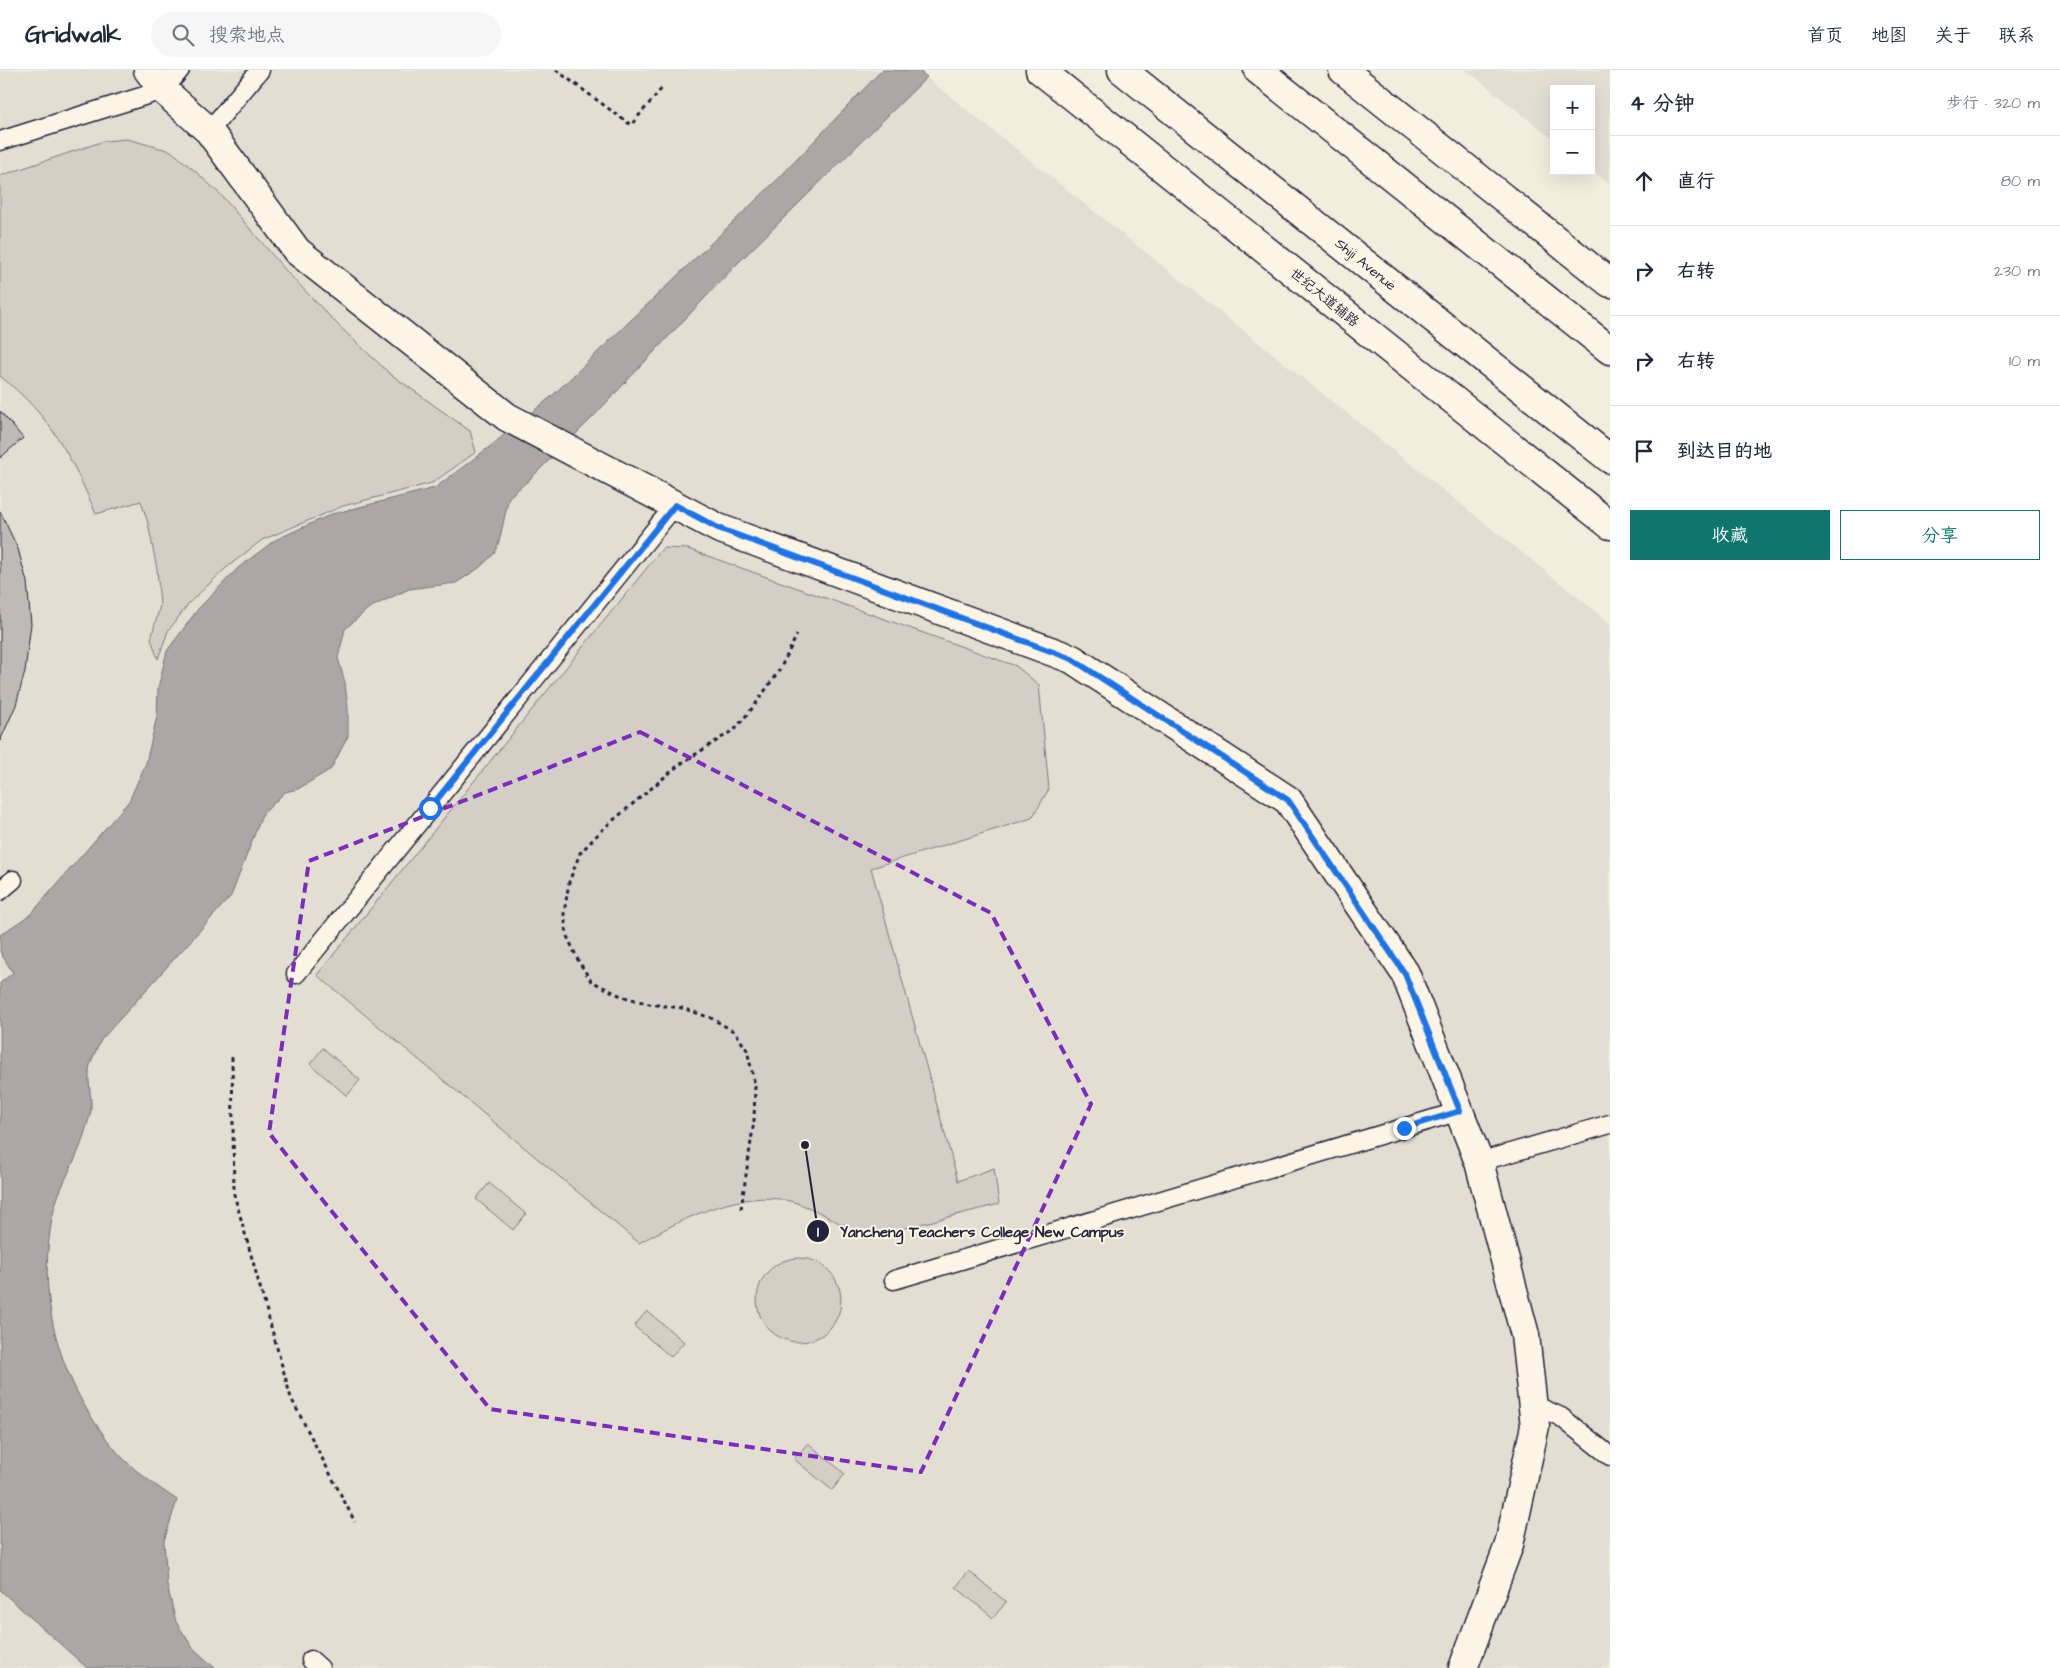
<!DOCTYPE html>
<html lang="zh">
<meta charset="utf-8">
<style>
:root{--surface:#fff;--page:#f6f6f7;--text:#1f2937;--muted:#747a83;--line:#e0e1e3;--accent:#0f766e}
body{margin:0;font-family:"Architects Daughter","LXGW WenKai TC",sans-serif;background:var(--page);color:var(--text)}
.controls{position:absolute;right:15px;top:15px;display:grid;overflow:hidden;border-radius:0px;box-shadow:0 5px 20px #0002}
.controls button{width:45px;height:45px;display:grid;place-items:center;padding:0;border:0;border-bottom:1px solid var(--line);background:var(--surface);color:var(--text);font:25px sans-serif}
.stop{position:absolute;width:15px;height:15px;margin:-11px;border:4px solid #1a73e8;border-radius:50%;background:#fff}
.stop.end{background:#1a73e8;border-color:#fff;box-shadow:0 1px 5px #0008}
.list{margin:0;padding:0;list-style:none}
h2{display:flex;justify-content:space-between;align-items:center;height:65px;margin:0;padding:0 20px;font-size:21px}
h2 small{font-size:16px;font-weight:400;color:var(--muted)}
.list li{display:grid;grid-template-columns:32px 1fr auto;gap:15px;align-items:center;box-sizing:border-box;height:90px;padding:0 20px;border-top:1px solid var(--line)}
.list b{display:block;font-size:19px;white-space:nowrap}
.list em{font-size:16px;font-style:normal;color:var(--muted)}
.actions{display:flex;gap:10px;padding:15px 20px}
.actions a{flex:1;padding:11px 0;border:1px solid var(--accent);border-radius:0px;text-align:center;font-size:18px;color:var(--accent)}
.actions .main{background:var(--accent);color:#fff}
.icon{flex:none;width:28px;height:28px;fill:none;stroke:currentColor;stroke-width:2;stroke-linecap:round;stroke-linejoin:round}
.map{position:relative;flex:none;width:1610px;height:1598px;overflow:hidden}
header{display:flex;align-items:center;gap:30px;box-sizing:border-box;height:70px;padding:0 25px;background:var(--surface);border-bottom:1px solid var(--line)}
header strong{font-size:24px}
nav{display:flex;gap:28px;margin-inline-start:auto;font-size:18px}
.search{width:350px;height:45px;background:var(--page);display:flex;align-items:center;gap:12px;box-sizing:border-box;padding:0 18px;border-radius:28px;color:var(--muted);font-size:19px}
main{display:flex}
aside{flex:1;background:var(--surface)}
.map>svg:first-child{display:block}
.built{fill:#e3ded2}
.green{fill:#d4cfc6;stroke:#7b7880}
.water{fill:#aca7a6;stroke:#75727b}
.building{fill:#bfbab6;stroke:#22223b}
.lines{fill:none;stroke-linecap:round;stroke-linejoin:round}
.service-casing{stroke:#22223b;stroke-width:21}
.minor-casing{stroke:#22223b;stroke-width:31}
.secondary-casing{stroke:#22223b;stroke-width:31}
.primary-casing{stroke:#22223b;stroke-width:31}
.path{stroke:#22223b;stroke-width:3;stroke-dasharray:4 4;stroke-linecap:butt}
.service{stroke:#fcf5e5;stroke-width:18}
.minor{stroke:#fcf5e5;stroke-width:28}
.secondary{stroke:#fcf5e5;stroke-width:28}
.primary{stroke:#fcf5e5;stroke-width:28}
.route{stroke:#1a73e8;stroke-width:6}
.marked{fill:none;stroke:#7b2cbf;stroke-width:4;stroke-dasharray:10 6;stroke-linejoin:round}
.labels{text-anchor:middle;stroke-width:4;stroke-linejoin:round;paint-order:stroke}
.street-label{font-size:14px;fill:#22223b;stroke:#fcf5e5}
.leader{fill:none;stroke:#22223b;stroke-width:2}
.callout-dot{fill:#22223b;stroke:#fcf5e5;stroke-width:2}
.mark-label{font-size:15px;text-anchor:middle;font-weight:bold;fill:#fff}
.callout-label{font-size:15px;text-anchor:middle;font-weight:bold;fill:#22223b;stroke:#fcf5e5;stroke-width:4;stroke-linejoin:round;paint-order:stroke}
</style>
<header>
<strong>Gridwalk</strong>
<div class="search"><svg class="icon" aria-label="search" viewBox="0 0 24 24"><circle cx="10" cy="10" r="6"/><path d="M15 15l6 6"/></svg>搜索地点</div>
<nav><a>首页</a><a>地图</a><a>关于</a><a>联系</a></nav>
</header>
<main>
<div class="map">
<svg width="1610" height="1598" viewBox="0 0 1610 1598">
<rect width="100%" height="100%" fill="#f3edde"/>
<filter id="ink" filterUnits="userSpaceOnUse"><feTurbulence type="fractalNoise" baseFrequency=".02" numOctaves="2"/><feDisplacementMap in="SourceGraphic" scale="10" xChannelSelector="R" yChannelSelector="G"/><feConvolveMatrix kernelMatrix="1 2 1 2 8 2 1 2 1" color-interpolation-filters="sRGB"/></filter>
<g filter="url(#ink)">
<g class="built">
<path d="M0,0H917L1610,553V1598H0Z"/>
<path d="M1466,0H1610V114L1591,100V19H1554V70Z"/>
</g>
<g class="green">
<path d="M127,69L171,81L195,101L221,125L288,203L339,256L389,303L470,361L476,382L432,413L343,436L262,470L226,498L189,533L168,561L158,589L151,569L160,535L157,499L148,453L141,431L96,444C71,386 51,346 0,306V106L104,71Z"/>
<path d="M663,478L688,479L1016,596L1039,615L1049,719L1032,748L871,798L958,1111L994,1098L999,1134L866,1168C839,1154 810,1133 779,1129C732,1123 679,1151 639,1173L317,905Z"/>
<path d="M323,978L360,1010L347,1026L310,994Z"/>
<path d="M489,1113L526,1144L513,1160L476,1129Z"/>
<circle cx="799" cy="1230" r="42"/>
<path d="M647,1241L684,1272L671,1287L634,1256Z"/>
<path d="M808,1373L845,1404L832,1420L794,1389Z"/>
<path d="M969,1501L1006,1532L993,1548L956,1517Z"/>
</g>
<path class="water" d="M882,0H918L927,7L734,197L591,349L529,410L509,427L499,472L494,484L479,498L456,513L409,519L369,538L345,559L338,588L345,613L348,638V666L331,699L298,719L285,722L262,745L231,826L101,970C97,980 89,992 89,1002C88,1014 92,1027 91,1040C90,1048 86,1057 84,1065C77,1090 62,1111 55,1136C33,1225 59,1314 118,1383C135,1402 157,1416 177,1430L164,1471L167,1515L176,1552L193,1578L215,1598H87L0,1520V913L13,903L0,882V865L31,844L129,731L146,693L157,646L158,618L167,581L198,539L238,498L275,470L332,444L435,418L488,378L552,326L779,108Z"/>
<g class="building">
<path d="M0,341L23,368L0,388Z"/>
<path d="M0,441L18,479L27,512L31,554L25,601L16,635L0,671Z"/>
</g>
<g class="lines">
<defs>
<g id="service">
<path d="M209,61L260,0"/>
<path d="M0,71L163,20L180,0"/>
<path d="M0,821L13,810"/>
<path d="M296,904L675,435"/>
<path d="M1479,1092L1610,1054"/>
<path d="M894,1210L1460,1041"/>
<path d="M1532,1334L1561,1347L1610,1386"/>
<path d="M311,1590L320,1598"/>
</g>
<path id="minor" d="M148,0L163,20L209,61L297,181L507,347L718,458L1072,589L1288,730L1405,903L1479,1092L1525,1265L1535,1356L1509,1475L1463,1598"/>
<g id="secondary">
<path d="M1040,0L1610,455"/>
<path d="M1343,0L1610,213"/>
</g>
<g id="primary">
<path d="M1122,0L1610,389"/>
<path d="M1258,0L1610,280"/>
</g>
</defs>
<use href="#service" class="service-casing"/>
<use href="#minor" class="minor-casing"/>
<use href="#secondary" class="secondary-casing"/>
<use href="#primary" class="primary-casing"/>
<g class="path">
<path d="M556,0L631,55L663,17"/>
<path d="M232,987L234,1124L291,1328L355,1452"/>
<path d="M741,1139L754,1051L755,1015L747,980L735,962L711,948L682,938L649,934L621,926L591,911L578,890L567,866L564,844L569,812L580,783L604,758L679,695L735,659L755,635L780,599L797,565"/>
</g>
<use href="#service" class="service"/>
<use href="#minor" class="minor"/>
<use href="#secondary" class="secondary"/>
<use href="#primary" class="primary"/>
</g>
</g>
<g class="lines" filter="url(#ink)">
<path class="route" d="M430,738L675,435L718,458L1072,589L1288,730L1405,904L1460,1041L1404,1058"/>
</g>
<path class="marked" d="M640,662L991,843L1091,1034L921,1402L490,1339L269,1063L309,791Z"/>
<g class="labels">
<g class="street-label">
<text transform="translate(1366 194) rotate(39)" y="5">Shiji Avenue</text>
<text transform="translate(1325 227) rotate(39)" y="5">世纪大道辅路</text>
</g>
</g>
<path class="leader" d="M805 1075L818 1161"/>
<g class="callout-dot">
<circle cx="805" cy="1075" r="5"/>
<circle cx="818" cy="1161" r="12"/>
</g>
<g class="mark-label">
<text x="818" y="1167">1</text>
</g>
<g class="callout-label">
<text x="982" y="1167">Yancheng Teachers College New Campus</text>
</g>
</svg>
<div class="controls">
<button>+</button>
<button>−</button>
</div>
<div class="stop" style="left:430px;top:738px"></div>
<div class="stop end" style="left:1404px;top:1058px"></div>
</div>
<aside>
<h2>4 分钟<small>步行 · 320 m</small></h2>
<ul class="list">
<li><svg class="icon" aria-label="ahead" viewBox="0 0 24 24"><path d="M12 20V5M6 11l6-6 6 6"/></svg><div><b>直行</b></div><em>80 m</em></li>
<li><svg class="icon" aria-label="right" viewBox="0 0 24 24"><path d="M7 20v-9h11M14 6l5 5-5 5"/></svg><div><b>右转</b></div><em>230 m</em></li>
<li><svg class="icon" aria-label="right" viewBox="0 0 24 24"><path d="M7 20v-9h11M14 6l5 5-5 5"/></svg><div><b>右转</b></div><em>10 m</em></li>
<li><svg class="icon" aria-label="arrive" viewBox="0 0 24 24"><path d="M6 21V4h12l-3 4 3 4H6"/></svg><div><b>到达目的地</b></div></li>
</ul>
<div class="actions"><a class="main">收藏</a><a>分享</a></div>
</aside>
</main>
